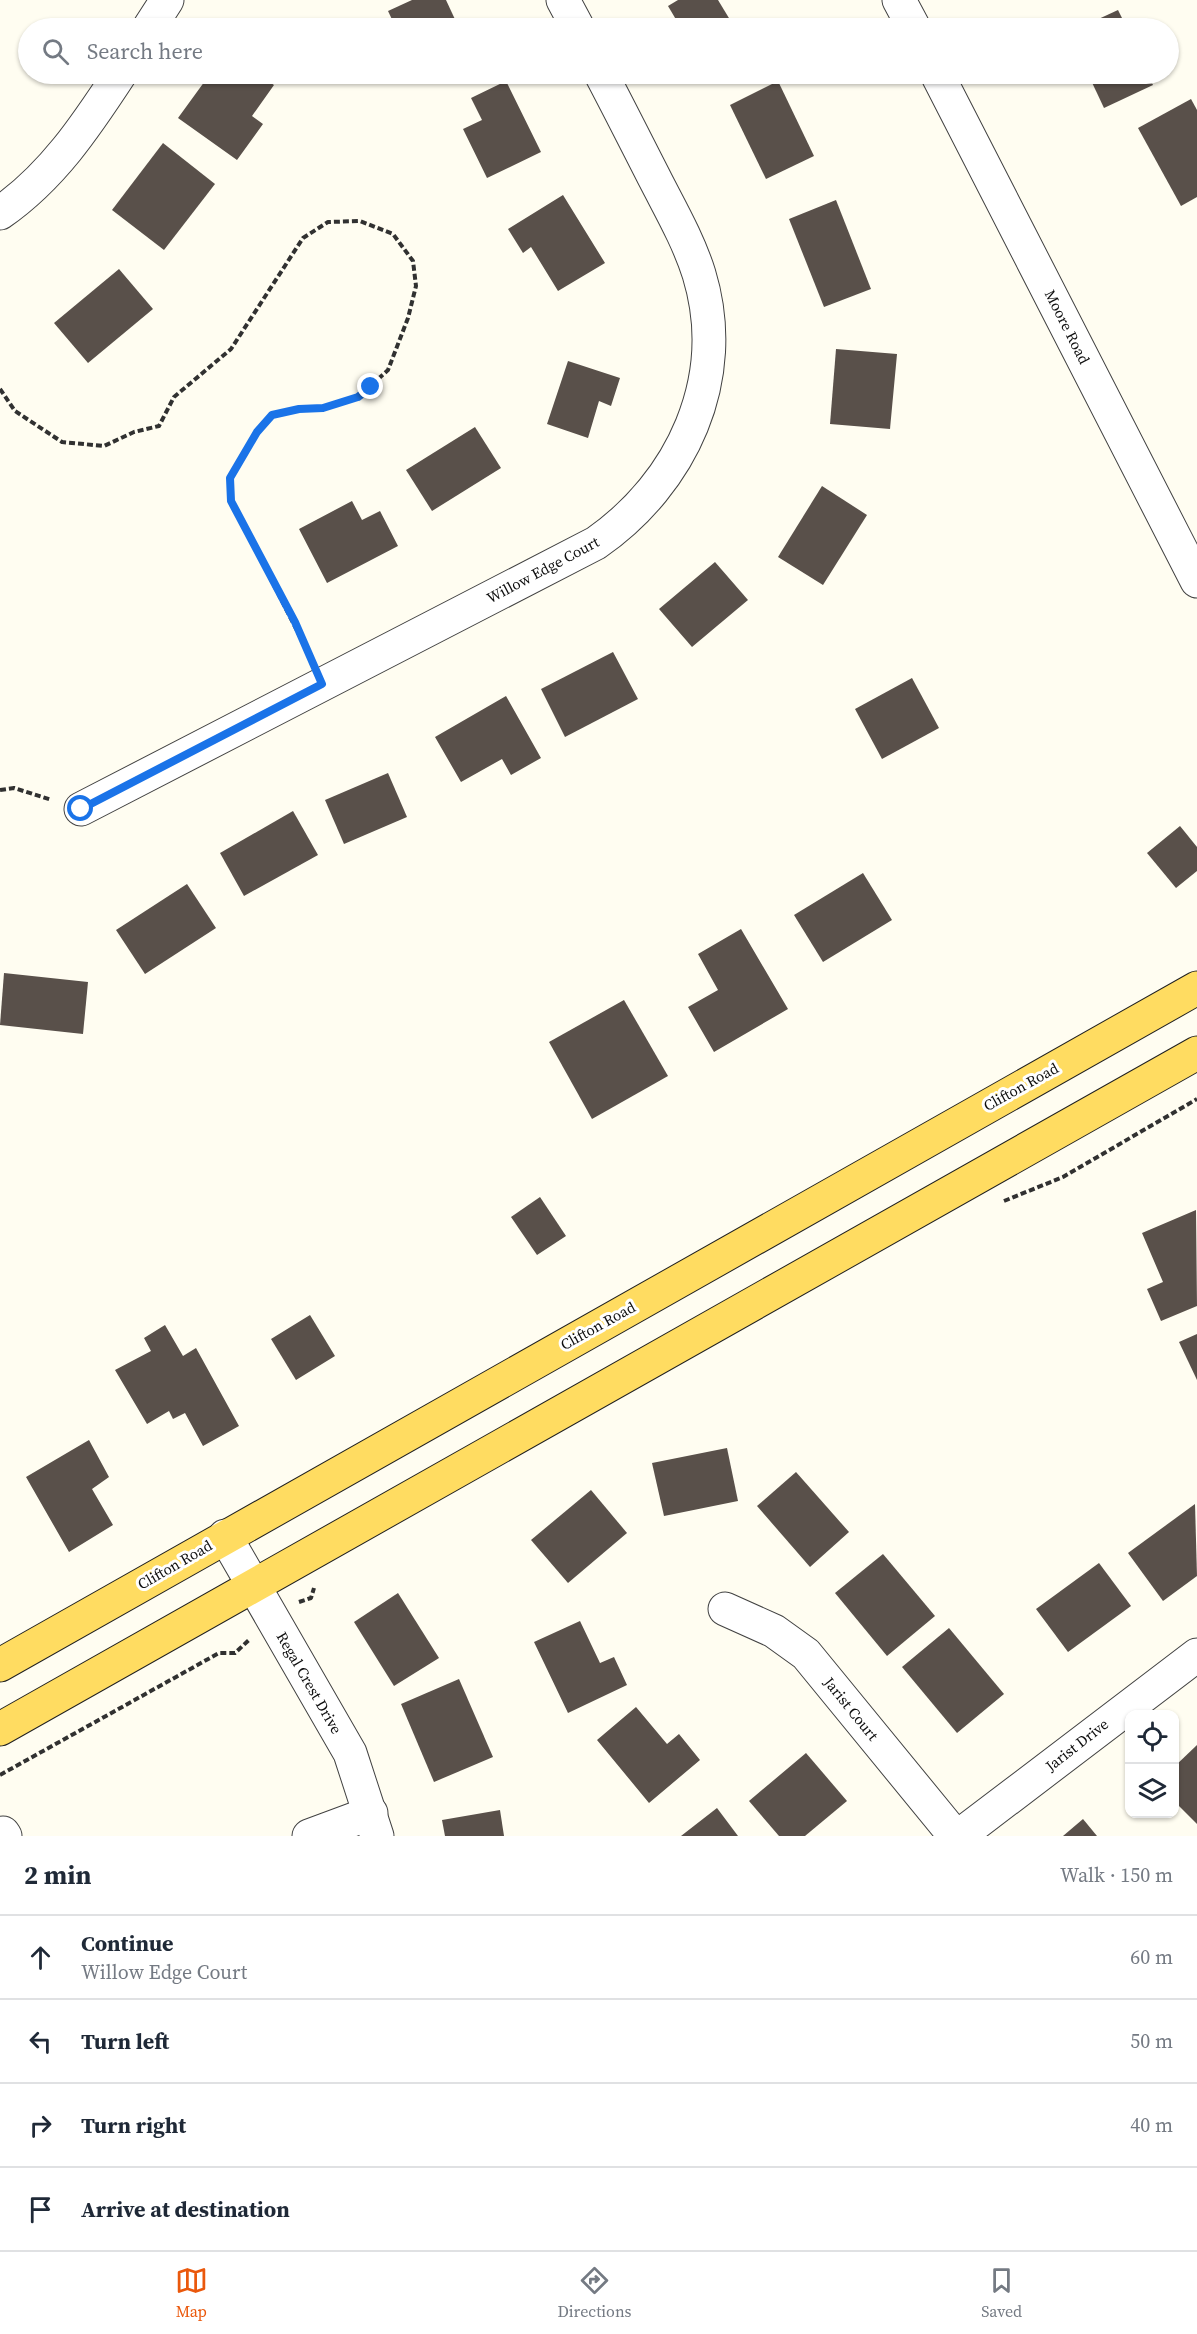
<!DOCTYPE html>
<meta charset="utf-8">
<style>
:root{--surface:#fff;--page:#f6f6f7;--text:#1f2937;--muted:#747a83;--line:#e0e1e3;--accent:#ea580c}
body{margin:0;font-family:"Source Serif 4",serif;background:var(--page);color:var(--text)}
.controls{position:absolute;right:18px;bottom:18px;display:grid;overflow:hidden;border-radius:12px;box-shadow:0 2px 4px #0004}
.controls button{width:54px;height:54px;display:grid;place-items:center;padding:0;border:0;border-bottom:2px solid var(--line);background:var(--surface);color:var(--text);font:30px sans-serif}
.stop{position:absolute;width:18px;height:18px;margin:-14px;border:4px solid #1a73e8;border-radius:50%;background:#fff}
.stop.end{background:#1a73e8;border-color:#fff;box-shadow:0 2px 6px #0008}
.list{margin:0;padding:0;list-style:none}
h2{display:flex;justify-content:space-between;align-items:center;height:78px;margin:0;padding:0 24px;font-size:26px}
h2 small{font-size:20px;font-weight:400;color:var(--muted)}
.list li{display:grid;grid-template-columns:39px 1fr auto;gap:18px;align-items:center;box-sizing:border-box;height:84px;padding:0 24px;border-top:2px solid var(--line)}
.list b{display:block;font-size:22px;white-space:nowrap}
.list p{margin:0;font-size:20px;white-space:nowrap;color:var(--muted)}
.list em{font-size:20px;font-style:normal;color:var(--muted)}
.icon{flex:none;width:33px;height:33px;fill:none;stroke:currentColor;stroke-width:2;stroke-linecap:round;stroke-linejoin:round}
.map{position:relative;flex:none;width:1197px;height:1836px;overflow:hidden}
.search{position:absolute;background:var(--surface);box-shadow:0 2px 4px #0004;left:18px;right:18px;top:18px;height:66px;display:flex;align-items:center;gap:15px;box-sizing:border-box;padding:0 21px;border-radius:33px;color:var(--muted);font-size:22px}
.sheet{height:414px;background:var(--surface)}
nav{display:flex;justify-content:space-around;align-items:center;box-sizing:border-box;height:84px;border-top:2px solid var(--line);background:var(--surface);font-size:16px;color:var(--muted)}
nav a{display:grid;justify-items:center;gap:3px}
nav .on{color:var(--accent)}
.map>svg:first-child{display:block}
.building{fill:#59504a}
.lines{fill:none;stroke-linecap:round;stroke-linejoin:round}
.minor-casing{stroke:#424242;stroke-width:35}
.major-casing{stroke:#202020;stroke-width:35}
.path{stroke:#313131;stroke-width:4;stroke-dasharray:6 3;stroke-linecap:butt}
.minor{stroke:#fff;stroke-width:33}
.major{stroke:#ffdc61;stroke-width:33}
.route{stroke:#1a73e8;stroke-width:8}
.labels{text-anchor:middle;stroke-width:6;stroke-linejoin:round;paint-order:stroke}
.street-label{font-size:15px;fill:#0f0f0f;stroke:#fff}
</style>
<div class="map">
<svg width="1197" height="1836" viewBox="0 0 1197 1836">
<rect width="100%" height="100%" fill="#fffdf1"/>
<g class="building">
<path d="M412,0H446L459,28H396L388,11Z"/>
<path d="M678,0H718L735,28H681L668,6Z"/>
<path d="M1118,10L1127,28H1079Z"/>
<path d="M210,74H258L274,85L252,116L263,124L237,160L178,118Z"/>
<path d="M1088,74H1148L1153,85L1104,108Z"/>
<path d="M506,81L541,152L487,178L463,129L482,120L471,98Z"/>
<path d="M778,81L814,156L766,179L730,105Z"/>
<path d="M1191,99L1197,110V197L1181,206L1138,128Z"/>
<path d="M163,143L215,184L164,250L112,210Z"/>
<path d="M563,195L605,263L558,291L531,247L523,253L508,229Z"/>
<path d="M836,200L871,289L824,307L789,219Z"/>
<path d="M119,269L153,309L88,363L54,323Z"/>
<path d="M836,349L897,354L890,429L830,424Z"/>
<path d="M568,361L620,378L611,406L599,401L588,438L547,424Z"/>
<path d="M475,427L501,468L432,511L406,470Z"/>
<path d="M822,486L867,515L823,585L778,557Z"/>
<path d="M352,501L362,520L380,511L398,546L327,583L299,529Z"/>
<path d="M715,562L748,600L692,647L659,609Z"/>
<path d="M613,652L638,699L565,737L541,689Z"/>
<path d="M912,678L939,728L882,759L855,709Z"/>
<path d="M506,696L541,758L511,775L502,759L461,782L435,737Z"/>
<path d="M388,773L407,817L344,844L325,800Z"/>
<path d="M293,811L318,855L244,896L220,853Z"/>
<path d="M1180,826L1197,847V871L1176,888L1147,853Z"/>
<path d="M863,873L892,920L823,962L794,915Z"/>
<path d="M187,884L216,928L145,974L116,930Z"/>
<path d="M741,929L788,1009L714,1052L688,1007L718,990L698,954Z"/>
<path d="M4,973L88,982L83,1034L0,1025Z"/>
<path d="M624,1000L668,1076L592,1119L549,1042Z"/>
<path d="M540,1197L566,1236L537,1255L511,1217Z"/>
<path d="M1196,1210L1197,1306L1161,1321L1147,1289L1163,1282L1142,1233Z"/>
<path d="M310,1315L335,1356L296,1380L271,1339Z"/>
<path d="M165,1325L183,1356L196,1348L239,1426L203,1446L185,1413L173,1419L169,1411L147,1424L115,1370L151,1351L144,1338Z"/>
<path d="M1197,1334V1380L1179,1342Z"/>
<path d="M89,1440L109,1477L92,1489L113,1525L69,1552L26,1477Z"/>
<path d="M727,1448L738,1501L664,1516L652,1463Z"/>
<path d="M796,1472L849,1532L810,1567L757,1506Z"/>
<path d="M591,1490L627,1533L568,1583L531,1540Z"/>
<path d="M1195,1504L1197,1576L1163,1601L1128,1553Z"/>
<path d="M883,1554L935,1616L887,1656L835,1593Z"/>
<path d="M1099,1563L1131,1606L1068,1652L1036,1609Z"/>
<path d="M398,1593L439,1658L394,1686L354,1622Z"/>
<path d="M580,1621L600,1663L614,1657L627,1685L568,1713L534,1642Z"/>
<path d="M949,1628L1004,1694L957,1733L902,1667Z"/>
<path d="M459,1679L493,1757L434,1782L401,1704Z"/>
<path d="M636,1707L667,1744L679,1734L700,1760L649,1803L597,1740Z"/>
<path d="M1197,1745V1824L1174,1801V1767Z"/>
<path d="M806,1753L847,1801L805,1836H779L749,1801Z"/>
<path d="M717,1808L738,1836H681Z"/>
<path d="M500,1810L504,1836H445L442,1820Z"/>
<path d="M1083,1819L1097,1836H1063Z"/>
</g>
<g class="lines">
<defs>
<g id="minor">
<path d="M563,0L578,28"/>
<path d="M899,0L914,28"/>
<path d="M149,28L167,0"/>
<path d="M937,74L1197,581"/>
<path d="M0,213C52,177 86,126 120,74"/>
<path d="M81,809L596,543C682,483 731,379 699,274C689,242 672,212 657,183C638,146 620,110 601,74"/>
<path d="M225,1536L350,1753L377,1836"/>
<path d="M725,1609L774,1631L806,1654L955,1836"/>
<path d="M3,1833L5,1836"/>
<path d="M309,1836L371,1813"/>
<path d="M959,1836L1197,1655"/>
</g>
<g id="major">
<path d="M0,1665L1197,988"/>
<path d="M0,1729L1197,1053"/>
</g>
</defs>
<use href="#minor" class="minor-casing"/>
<use href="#major" class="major-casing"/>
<g class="path">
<path d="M0,389L15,411L62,442L104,446L134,432L159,426L174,397L231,349L303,238L328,222L360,221L393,234L413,261L416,286L408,318L388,370L358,397L323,408L299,409L272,415L257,432L230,478L231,501L310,656"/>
<path d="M0,790L14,788L52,800"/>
<path d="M1004,1201L1063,1177L1197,1099"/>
<path d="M299,1602L311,1598L314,1588"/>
<path d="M0,1775L219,1653H235L250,1639"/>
</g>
<use href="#minor" class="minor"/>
<use href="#major" class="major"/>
</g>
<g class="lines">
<path class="route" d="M81,809L322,684L295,622L231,501L230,478L257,432L272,415L299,409L323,408L358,397L371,387"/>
</g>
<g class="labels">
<g class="street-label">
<text transform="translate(1067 327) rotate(63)" y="5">Moore Road</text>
<text transform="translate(543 570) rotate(-28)" y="5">Willow Edge Court</text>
<text transform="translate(1021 1087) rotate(-29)" y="5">Clifton Road</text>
<text transform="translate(598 1326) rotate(-29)" y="5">Clifton Road</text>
<text transform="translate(175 1565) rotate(-30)" y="5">Clifton Road</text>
<text transform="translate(309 1683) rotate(60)" y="5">Regal Crest Drive</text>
<text transform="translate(851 1709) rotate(51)" y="5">Jarist Court</text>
<text transform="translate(1077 1745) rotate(-38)" y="5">Jarist Drive</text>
</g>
</g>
</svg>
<div class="controls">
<button><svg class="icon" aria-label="locate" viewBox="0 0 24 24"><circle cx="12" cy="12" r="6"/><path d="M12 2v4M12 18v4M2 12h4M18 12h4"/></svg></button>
<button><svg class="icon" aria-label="layers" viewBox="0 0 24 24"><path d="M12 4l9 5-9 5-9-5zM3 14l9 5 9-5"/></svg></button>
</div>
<div class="stop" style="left:81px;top:809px"></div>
<div class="stop end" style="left:371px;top:387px"></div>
<div class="search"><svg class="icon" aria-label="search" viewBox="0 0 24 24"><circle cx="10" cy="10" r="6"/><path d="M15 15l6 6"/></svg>Search here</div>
</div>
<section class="sheet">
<h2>2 min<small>Walk · 150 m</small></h2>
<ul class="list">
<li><svg class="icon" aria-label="ahead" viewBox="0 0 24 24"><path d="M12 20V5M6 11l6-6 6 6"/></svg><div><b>Continue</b><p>Willow Edge Court</p></div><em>60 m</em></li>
<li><svg class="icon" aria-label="left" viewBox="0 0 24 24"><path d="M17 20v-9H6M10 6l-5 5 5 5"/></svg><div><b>Turn left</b></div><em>50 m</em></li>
<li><svg class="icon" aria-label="right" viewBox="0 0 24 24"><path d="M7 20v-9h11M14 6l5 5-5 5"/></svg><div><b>Turn right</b></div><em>40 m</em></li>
<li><svg class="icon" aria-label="arrive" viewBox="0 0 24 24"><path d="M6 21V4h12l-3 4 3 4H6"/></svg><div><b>Arrive at destination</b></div></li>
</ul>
</section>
<nav>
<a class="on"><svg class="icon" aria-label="map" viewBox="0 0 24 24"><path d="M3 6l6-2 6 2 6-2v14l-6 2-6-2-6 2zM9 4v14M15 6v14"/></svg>Map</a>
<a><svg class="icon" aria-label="directions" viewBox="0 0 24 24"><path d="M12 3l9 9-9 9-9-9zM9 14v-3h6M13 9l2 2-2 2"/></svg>Directions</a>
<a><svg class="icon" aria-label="saved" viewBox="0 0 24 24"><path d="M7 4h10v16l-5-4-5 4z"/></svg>Saved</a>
</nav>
